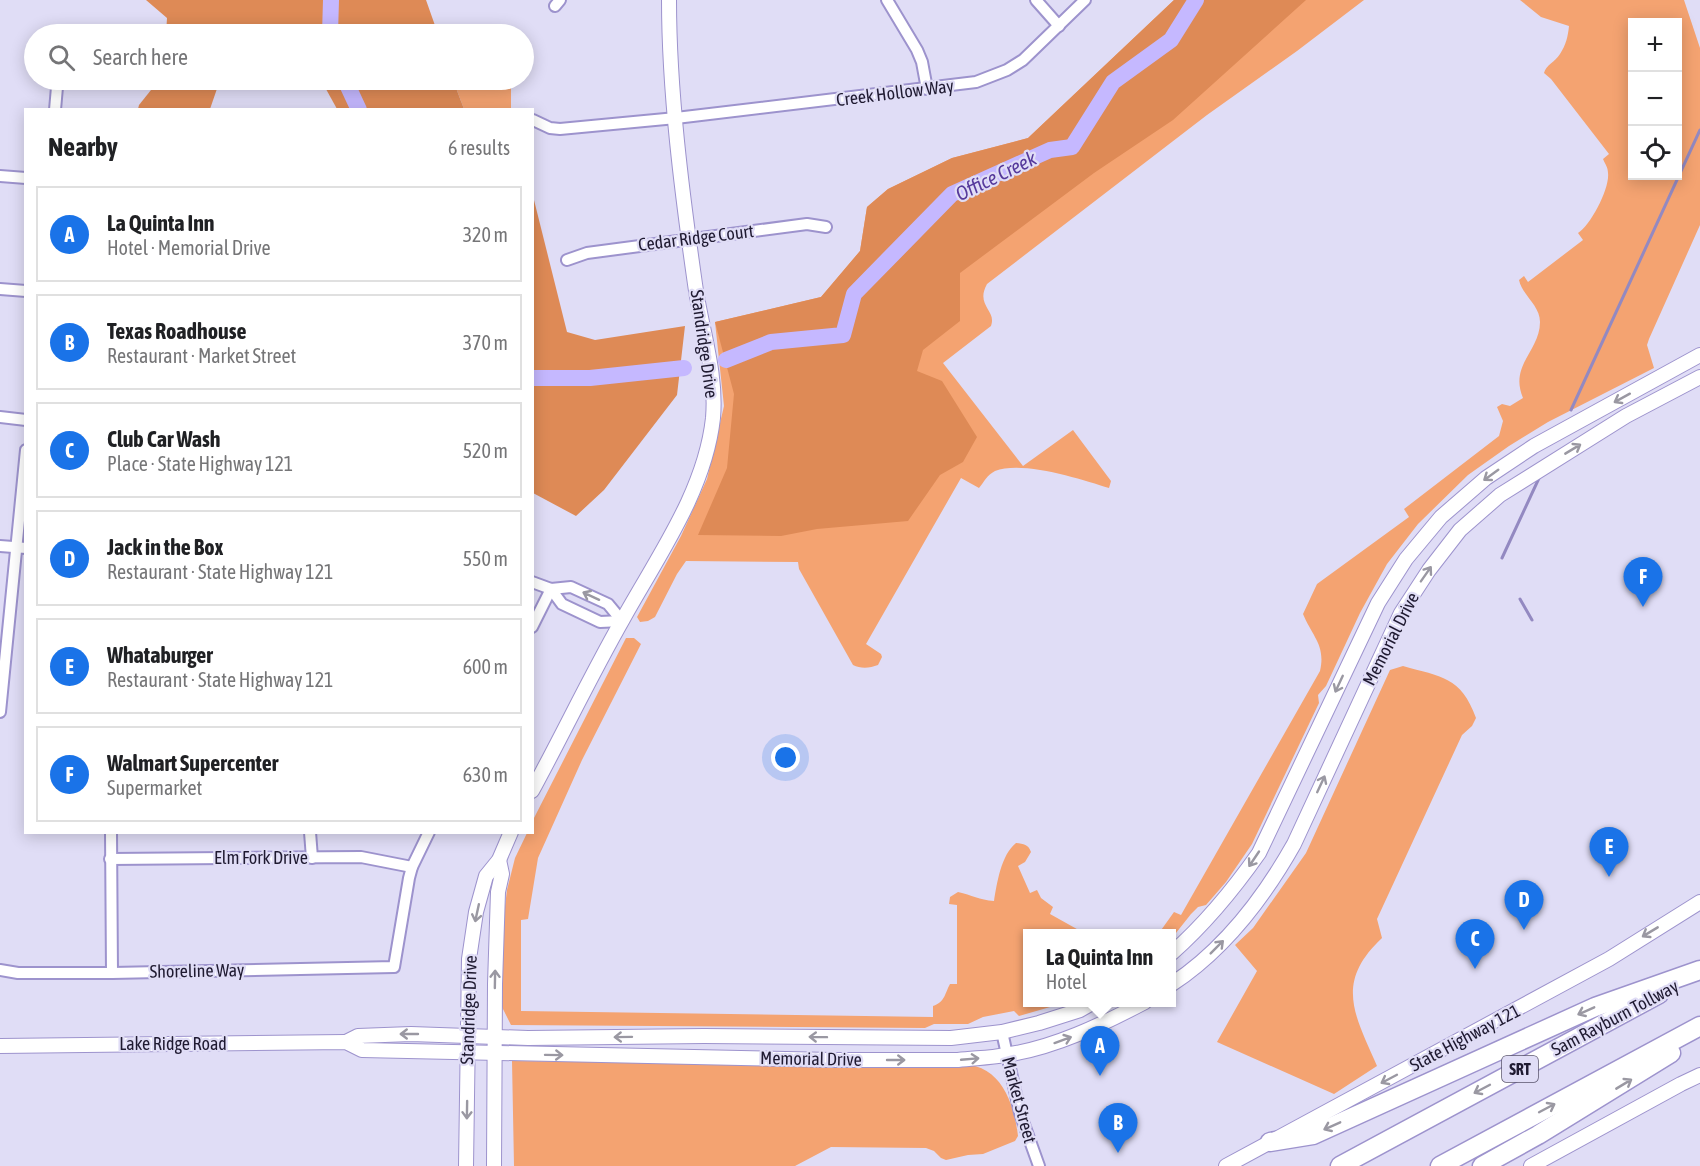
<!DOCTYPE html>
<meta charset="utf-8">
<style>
:root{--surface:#fff;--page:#f2f2f2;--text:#202124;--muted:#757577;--line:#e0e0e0;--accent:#1a73e8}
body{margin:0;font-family:"Asap Condensed",sans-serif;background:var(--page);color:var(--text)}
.controls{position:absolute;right:18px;top:18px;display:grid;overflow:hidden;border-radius:0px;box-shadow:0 3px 15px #0003}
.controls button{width:54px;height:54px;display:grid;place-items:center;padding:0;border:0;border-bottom:2px solid var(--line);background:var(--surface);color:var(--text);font:30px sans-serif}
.you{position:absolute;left:786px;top:758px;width:21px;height:21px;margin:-15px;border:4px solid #fff;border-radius:50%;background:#1a73e8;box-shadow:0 0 0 9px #1a73e833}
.badge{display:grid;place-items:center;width:39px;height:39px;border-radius:50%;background:var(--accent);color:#fff;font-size:20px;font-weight:700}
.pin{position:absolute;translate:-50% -50px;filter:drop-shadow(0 2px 3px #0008)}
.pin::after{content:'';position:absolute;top:32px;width:21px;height:18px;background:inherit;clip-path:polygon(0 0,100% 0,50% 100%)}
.popup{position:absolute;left:1023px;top:929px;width:153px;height:78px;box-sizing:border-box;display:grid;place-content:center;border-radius:0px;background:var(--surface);filter:drop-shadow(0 2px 4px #0005);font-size:20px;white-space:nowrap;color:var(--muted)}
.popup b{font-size:22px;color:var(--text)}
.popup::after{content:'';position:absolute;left:50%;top:100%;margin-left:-12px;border:12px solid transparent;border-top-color:var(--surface)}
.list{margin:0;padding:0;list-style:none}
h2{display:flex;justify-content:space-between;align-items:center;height:78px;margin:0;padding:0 24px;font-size:26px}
h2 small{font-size:20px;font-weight:400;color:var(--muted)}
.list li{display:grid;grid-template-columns:39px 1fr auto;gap:18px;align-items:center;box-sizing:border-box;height:96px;margin:0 12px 12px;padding:0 12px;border:2px solid var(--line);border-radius:0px}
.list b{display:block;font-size:22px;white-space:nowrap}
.list p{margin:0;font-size:20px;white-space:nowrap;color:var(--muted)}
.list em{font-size:20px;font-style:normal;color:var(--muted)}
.icon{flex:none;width:33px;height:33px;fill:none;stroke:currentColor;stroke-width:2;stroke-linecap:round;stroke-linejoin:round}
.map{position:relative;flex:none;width:1700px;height:1166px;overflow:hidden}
.search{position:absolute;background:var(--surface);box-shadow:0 3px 15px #0003;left:24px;top:24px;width:510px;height:66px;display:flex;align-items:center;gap:15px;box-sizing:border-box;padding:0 21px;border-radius:33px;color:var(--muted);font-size:22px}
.panel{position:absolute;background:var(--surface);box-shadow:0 3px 15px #0003;left:24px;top:108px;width:510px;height:726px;border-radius:0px}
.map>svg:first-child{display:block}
.green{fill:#f4a371;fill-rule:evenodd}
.forest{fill:#de8a56}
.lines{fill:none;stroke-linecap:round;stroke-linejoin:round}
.stream{stroke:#9389c1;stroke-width:3}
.river{stroke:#c5b8ff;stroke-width:16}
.street-casing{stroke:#9d93cd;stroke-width:14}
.secondary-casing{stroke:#9d93cd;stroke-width:16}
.highway-casing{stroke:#9d93cd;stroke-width:21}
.street{stroke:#fff;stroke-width:10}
.secondary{stroke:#fff;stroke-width:14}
.highway{stroke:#fff;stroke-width:18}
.oneway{stroke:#9a98a2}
.labels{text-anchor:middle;stroke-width:4.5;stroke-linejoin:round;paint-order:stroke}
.shield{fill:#e0ddf6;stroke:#59546c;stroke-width:1.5}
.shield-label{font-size:16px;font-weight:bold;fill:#1f1a31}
.street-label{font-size:18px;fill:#1f1a31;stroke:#e0ddf6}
.water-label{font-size:20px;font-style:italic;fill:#563a9c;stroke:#e0ddf6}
</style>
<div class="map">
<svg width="1700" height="1166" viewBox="0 0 1700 1166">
<rect width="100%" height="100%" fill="#e0ddf6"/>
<g class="green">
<path d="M1174,0H1364L1297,51L1207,115L987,284C975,306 997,310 991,326L943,363L1023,466L1073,430L1111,481L1109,488C1081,479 1022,460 995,471C987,475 984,482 979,488L961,478L866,644L881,654L882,657L878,665C870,668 861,669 853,665L799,569L798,562L686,561L677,574L655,617L648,621L640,622L637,617L681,536L707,479L724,406L715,322L821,297L860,251L867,207L888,189L952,158L1028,138Z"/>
<path d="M1520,0H1684L1700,48V225L1649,339L1647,345L1654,368L1548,422L1509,446L1468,475L1418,524L1387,564L1360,613L1326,686L1318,695L1319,703L1252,844L1226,882L1206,905L1198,907L1191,914L1172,938V934L1159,933L1174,912L1181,915L1320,671C1326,645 1312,636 1303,614L1317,584L1409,517L1404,509L1499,436L1503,421L1497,407L1502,404L1510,406L1523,398C1509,365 1540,351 1540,322C1540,305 1522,295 1519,280L1524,276L1528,282L1583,240L1578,233C1591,225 1610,188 1608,173C1608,167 1605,164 1603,159L1609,154L1551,79L1544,73C1546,65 1555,62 1560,54C1566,45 1568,36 1569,26L1541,17ZM1632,22H1678V176H1632Z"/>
<path d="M453,80H511V109H464Z"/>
<path d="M626,638H634L641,644L582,760L538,858L528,919L521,920V1011L933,1017V1006C945,1002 945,993 950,984H957V905L949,904L950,897L958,892C972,895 979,900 994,901C997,883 1001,855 1016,843C1024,844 1028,844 1031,852L1025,862L1018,866L1030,893L1037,890L1041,898L1053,907L1050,914L1084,933L1028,934V1002L1064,1003L1019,1016L1014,1011L983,1017L968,1024H934L925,1028L511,1025L502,1007L503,922L507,890L515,858L527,833L532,832L534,818Z"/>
<path d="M1403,666C1441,677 1461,676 1476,718L1472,726L1462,735L1377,919L1382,938C1334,983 1355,1015 1377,1066L1334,1094L1217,1042L1257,971L1235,945L1253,928L1306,853L1390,670Z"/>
<path d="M512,1061L956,1065C998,1060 1014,1100 1018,1136L1015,1141L983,1154L968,1155L946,1160L941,1158L934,1151L926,1148L831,1147L795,1166H514Z"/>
</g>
<g class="forest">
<path d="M146,0H426L438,34H166L167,18Z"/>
<path d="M1174,0H1306L1173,120L1094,173L960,273V321L923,350L917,371L942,381L977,437L963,462L940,475L908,521L817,529L781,536L698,535L727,468L734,394L715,322L821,297L860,251L867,207L888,189L952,158L1028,138Z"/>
<path d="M159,80H220L210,109H138L139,105Z"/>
<path d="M321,80H453L464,109H337Z"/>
<path d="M533,196L567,332L595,340L685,326L677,395L604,490L576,516L533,493Z"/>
</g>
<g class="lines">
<g class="stream">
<path d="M1571,410L1700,130"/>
<path d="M1502,558L1540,476"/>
<path d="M1520,599L1532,620"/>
</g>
<g class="river">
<path d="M330,34L331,0"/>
<path d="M345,80L359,110"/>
<path d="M726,360L771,342L843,335L854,294L952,194L1050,150L1072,147L1113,82L1171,40L1196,0"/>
<path d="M532,378H590L684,368"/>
</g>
<defs>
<g id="street">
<path d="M887,0L917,50L922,62L927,89"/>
<path d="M1036,0L1059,26"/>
<path d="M555,6L560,0"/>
<path d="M55,110L57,87L61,80"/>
<path d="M533,120L550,128L560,129L676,118L976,82L1007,70L1023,60L1085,0"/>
<path d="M0,176L26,178"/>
<path d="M567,260L587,253L807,224L826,227"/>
<path d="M0,289L26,291"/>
<path d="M0,417L26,420"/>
<path d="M0,546L26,548"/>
<path d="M532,582L551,589L571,587L608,604L622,621"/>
<path d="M551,589L562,604L600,622L622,621"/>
<path d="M532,627L551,589"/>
<path d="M0,712L26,450"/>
<path d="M111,832L112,973"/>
<path d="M310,832L312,858"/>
<path d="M110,859L361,857L412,867"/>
<path d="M0,970L18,973H112L394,967L409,878L412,867L429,832"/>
<path d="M1002,1032L1020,1113L1039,1166"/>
</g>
<g id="secondary">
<path d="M532,791C563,734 591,675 623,619C658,556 705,491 713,418C717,372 701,328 695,284C682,193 669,92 669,0"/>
<path d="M1172,953C1206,923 1233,890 1259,853L1378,603L1406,559L1441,517L1486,478L1534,446L1700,355"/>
<path d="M1172,984C1225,949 1263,899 1294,844L1401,613L1429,570L1460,530L1500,495L1626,416L1700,377"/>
<path d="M346,1042L358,1036L411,1034L528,1038L704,1036L951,1038L1002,1032L1039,1023L1080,1010L1094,1002"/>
<path d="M0,1046L346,1042L362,1050L833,1060H958C974,1058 990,1058 1005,1055C1054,1048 1101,1025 1145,1002"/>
<path d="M466,1166L469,959L476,912L486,876L499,860L511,832"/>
<path d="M494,1166L495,984L498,892L502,874L499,860"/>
<path d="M1226,1166L1609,959L1700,902"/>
<path d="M1531,1166L1681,1084L1700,1075"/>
</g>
<g id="highway">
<path d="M1270,1142L1313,1135L1595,1007L1700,970"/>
<path d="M1340,1166L1659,994"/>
<path d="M1440,1166L1700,1026"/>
<path d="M1482,1166L1538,1135L1671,1053"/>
</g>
</defs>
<use href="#street" class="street-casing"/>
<use href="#secondary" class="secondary-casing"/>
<use href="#highway" class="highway-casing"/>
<use href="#street" class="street"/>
<use href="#secondary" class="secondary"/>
<use href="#highway" class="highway"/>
</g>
<defs><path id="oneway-shaft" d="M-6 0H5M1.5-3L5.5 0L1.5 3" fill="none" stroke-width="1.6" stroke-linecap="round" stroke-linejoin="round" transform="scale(1.5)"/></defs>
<g class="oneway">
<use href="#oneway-shaft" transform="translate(1622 398) rotate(151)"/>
<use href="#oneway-shaft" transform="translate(1573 449) rotate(-31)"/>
<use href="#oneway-shaft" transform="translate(1491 475) rotate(144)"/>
<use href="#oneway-shaft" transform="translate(1426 574) rotate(-55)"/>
<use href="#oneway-shaft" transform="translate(591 596) rotate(-155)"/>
<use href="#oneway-shaft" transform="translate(1339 684) rotate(115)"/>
<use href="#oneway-shaft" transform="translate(1321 784) rotate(-65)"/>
<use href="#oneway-shaft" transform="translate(1254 859) rotate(124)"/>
<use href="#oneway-shaft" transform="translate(477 913) rotate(102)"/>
<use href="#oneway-shaft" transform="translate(1650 932) rotate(149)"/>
<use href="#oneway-shaft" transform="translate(1217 947) rotate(-45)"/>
<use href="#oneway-shaft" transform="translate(495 979) rotate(-89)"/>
<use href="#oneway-shaft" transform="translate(1586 1011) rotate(156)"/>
<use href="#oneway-shaft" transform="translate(409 1034) rotate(180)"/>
<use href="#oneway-shaft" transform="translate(623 1037) rotate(179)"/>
<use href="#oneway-shaft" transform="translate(818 1037) rotate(-179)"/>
<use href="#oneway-shaft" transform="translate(1063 1040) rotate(-20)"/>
<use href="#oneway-shaft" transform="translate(554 1055) rotate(1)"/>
<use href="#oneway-shaft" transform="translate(970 1059) rotate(-5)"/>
<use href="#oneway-shaft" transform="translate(896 1060)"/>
<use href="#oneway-shaft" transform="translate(1389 1079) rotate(152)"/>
<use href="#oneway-shaft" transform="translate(1624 1084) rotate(-31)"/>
<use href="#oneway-shaft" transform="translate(1482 1089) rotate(152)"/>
<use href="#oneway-shaft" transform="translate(1547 1108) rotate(-28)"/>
<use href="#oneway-shaft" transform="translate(467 1110) rotate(91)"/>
<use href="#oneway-shaft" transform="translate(1332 1126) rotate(156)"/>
</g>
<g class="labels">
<rect class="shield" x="1502" y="1056" width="36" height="26" rx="4.5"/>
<g class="shield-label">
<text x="1520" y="1075">SRT</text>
</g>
<g class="street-label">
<text transform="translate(895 93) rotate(-7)" y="6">Creek Hollow Way</text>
<text transform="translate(696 238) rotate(-7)" y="6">Cedar Ridge Court</text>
<text transform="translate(704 344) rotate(82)" y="6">Standridge Drive</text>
<text transform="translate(1391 639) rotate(-63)" y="6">Memorial Drive</text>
<text x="261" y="864">Elm Fork Drive</text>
<text transform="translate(197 971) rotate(-1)" y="6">Shoreline Way</text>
<text transform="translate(469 1010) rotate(-88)" y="6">Standridge Drive</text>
<text transform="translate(1615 1018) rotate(-28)" y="6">Sam Rayburn Tollway</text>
<text transform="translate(1465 1038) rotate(-28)" y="6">State Highway 121</text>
<text x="173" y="1050">Lake Ridge Road</text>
<text transform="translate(811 1059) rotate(1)" y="6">Memorial Drive</text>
<text transform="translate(1019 1100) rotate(75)" y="6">Market Street</text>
</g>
<g class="water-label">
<text transform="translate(996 176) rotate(-26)" y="7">Office Creek</text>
</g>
</g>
</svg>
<div class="controls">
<button>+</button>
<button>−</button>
<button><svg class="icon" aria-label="locate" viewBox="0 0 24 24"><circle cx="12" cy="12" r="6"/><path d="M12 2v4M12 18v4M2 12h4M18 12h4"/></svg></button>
</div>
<div class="you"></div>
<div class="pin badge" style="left:1100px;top:1076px">A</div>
<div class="popup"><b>La Quinta Inn</b>Hotel</div>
<div class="pin badge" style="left:1118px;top:1153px">B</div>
<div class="pin badge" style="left:1475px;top:969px">C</div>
<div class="pin badge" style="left:1524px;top:930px">D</div>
<div class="pin badge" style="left:1609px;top:877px">E</div>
<div class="pin badge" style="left:1643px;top:607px">F</div>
<div class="search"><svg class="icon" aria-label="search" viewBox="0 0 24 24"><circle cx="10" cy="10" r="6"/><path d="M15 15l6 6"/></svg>Search here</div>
<section class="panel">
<h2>Nearby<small>6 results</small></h2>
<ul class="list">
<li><span class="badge">A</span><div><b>La Quinta Inn</b><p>Hotel · Memorial Drive</p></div><em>320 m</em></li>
<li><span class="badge">B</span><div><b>Texas Roadhouse</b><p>Restaurant · Market Street</p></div><em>370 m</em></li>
<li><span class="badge">C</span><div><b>Club Car Wash</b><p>Place · State Highway 121</p></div><em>520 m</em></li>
<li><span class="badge">D</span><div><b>Jack in the Box</b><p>Restaurant · State Highway 121</p></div><em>550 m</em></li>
<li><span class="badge">E</span><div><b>Whataburger</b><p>Restaurant · State Highway 121</p></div><em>600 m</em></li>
<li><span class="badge">F</span><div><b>Walmart Supercenter</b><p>Supermarket</p></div><em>630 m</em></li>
</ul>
</section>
</div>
